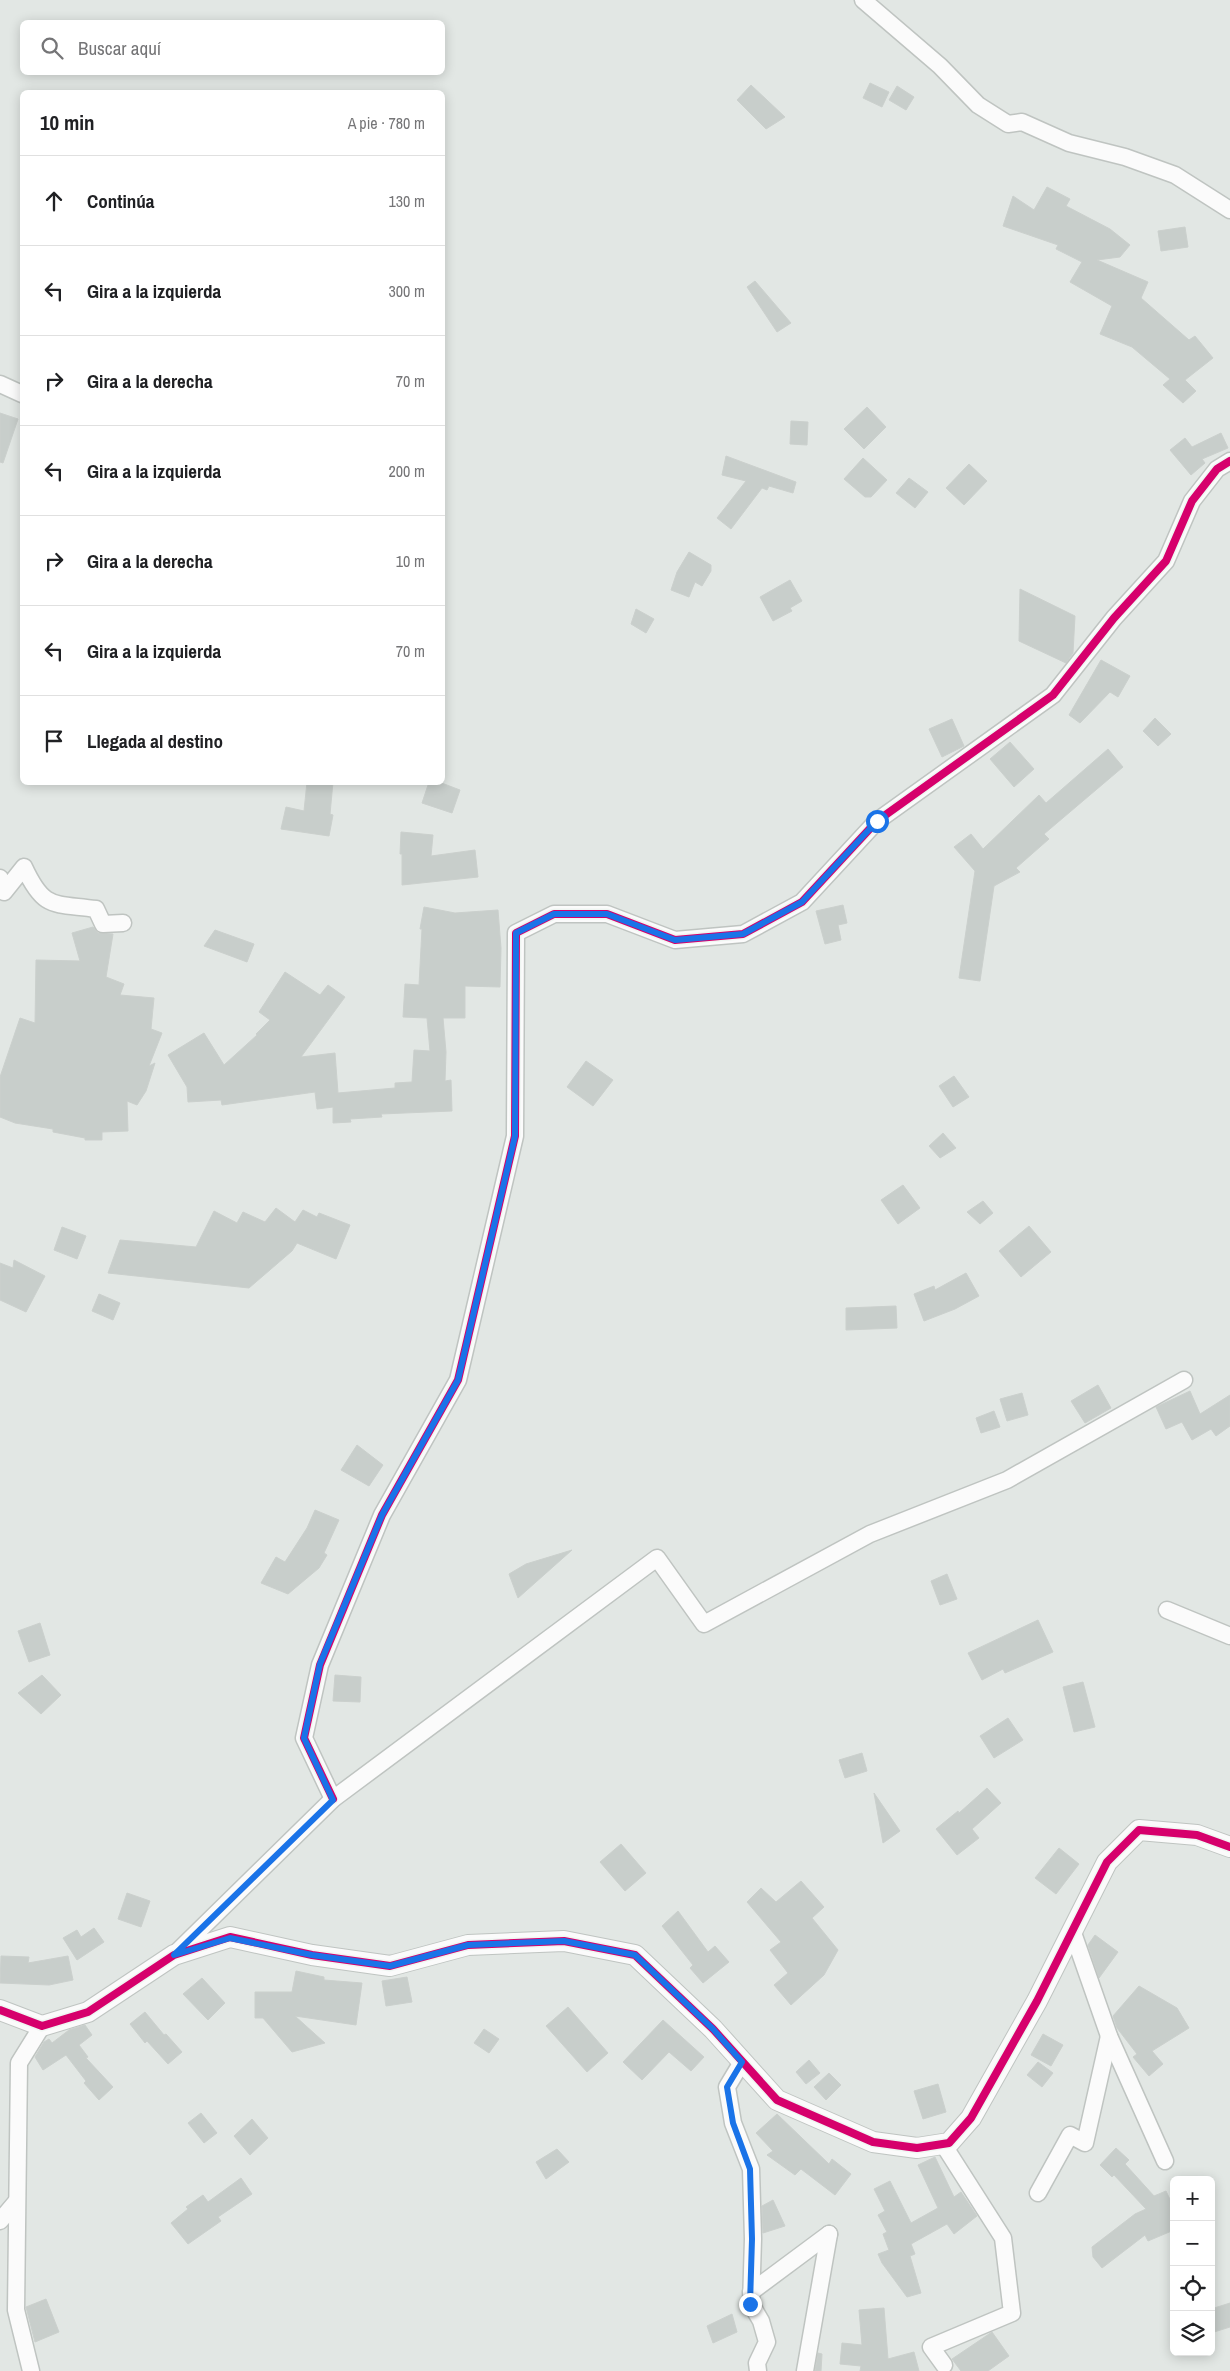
<!DOCTYPE html>
<html lang="es">
<meta charset="utf-8">
<style>
:root{--surface:#fff;--page:#f2f2f2;--text:#202124;--muted:#757577;--line:#e0e0e0}
body{margin:0;font-family:"Archivo Narrow",sans-serif;background:var(--page);color:var(--text)}
.controls{position:absolute;right:15px;bottom:15px;display:grid;overflow:hidden;border-radius:8px;box-shadow:0 2px 12px #0003}
.controls button{width:45px;height:45px;display:grid;place-items:center;padding:0;border:0;border-bottom:1px solid var(--line);background:var(--surface);color:var(--text);font:25px sans-serif}
.stop{position:absolute;width:15px;height:15px;margin:-11px;border:4px solid #1a73e8;border-radius:50%;background:#fff}
.stop.end{background:#1a73e8;border-color:#fff;box-shadow:0 1px 5px #0008}
.list{margin:0;padding:0;list-style:none}
h2{display:flex;justify-content:space-between;align-items:center;height:65px;margin:0;padding:0 20px;font-size:21px}
h2 small{font-size:16px;font-weight:400;color:var(--muted)}
.list li{display:grid;grid-template-columns:32px 1fr auto;gap:15px;align-items:center;box-sizing:border-box;height:90px;padding:0 20px;border-top:1px solid var(--line)}
.list b{display:block;font-size:19px;white-space:nowrap}
.list em{font-size:16px;font-style:normal;color:var(--muted)}
.icon{flex:none;width:28px;height:28px;fill:none;stroke:currentColor;stroke-width:2;stroke-linecap:round;stroke-linejoin:round}
.map{position:relative;flex:none;width:1230px;height:2371px;overflow:hidden}
.search{position:absolute;background:var(--surface);box-shadow:0 2px 12px #0003;left:20px;top:20px;width:425px;height:55px;display:flex;align-items:center;gap:12px;box-sizing:border-box;padding:0 18px;border-radius:8px;color:var(--muted);font-size:19px}
.panel{position:absolute;background:var(--surface);box-shadow:0 2px 12px #0003;left:20px;top:90px;width:425px;height:695px;border-radius:8px}
.map>svg:first-child{display:block}
.building{fill:#c8cecb;stroke:#cbd0cd}
.lines{fill:none;stroke-linecap:round;stroke-linejoin:round}
.minor-casing{stroke:#bfc4c1;stroke-width:19}
.tertiary-casing{stroke:#bfc4c1;stroke-width:22}
.minor{stroke:#fbfbfb;stroke-width:16}
.tertiary{stroke:#fbfbfb;stroke-width:20}
.cycleway-casing{stroke:#eff6f2;stroke-width:11}
.cycleway{stroke:#d6006c;stroke-width:8}
.route{stroke:#1a73e8;stroke-width:6}
</style>
<div class="map">
<svg width="1230" height="2371" viewBox="0 0 1230 2371">
<rect width="100%" height="100%" fill="#e2e7e4"/>
<g class="building">
<path d="M870,83L889,92L882,107L863,98Z"/>
<path d="M751,85L785,117L766,129L737,100Z"/>
<path d="M897,86L914,97L906,110L889,100Z"/>
<path d="M1047,187L1070,199L1066,206L1110,229L1130,245L1120,257L1097,260L1148,282L1141,298L1189,340L1195,336L1213,358L1185,380L1196,391L1183,403L1163,385L1170,379L1132,347L1100,334L1112,306L1070,282L1082,262L1056,249L1058,245L1003,226L1013,196L1034,210Z"/>
<path d="M1185,227L1188,247L1161,251L1158,231Z"/>
<path d="M755,281L791,323L777,332L747,287Z"/>
<path d="M867,407L886,427L864,449L844,429Z"/>
<path d="M0,413L18,419L3,463L0,462Z"/>
<path d="M791,421L808,422L807,445L790,444Z"/>
<path d="M1221,433L1228,448L1202,459L1205,463L1191,475L1170,450L1185,438L1192,447Z"/>
<path d="M726,456L796,482L793,493L769,486L767,490L762,488L731,529L717,518L746,481L722,475Z"/>
<path d="M863,458L887,480L871,497H865L844,479Z"/>
<path d="M969,464L987,481L964,505L946,488Z"/>
<path d="M909,478L928,492L915,508L896,493Z"/>
<path d="M689,552L711,565V571L702,586L695,582L689,597L671,590L677,572Z"/>
<path d="M790,580L802,601L790,608L792,611L773,621L760,597Z"/>
<path d="M1020,589L1075,616L1073,653L1066,663L1019,641Z"/>
<path d="M636,609L654,619L646,633L631,624Z"/>
<path d="M1101,660L1130,676L1118,697L1110,692L1080,723L1069,715Z"/>
<path d="M1155,718L1171,734L1158,746L1143,731Z"/>
<path d="M952,719L964,746L942,757L929,729Z"/>
<path d="M1010,742L1034,769L1014,787L990,759Z"/>
<path d="M1108,749L1123,767L1044,834L1049,839L1016,868L1020,872L994,886L980,981L959,978L975,871L954,847L971,834L983,849L1039,795L1046,803Z"/>
<path d="M307,782H333L330,814L333,815L329,836L281,829L286,807L304,811Z"/>
<path d="M429,782H439L460,790L452,813L422,803Z"/>
<path d="M401,832L433,835L431,856L475,850L478,877L402,885V854H400Z"/>
<path d="M843,905L847,923L838,925L841,940L825,944L816,911Z"/>
<path d="M424,907L455,913L498,910L501,948L500,987L465,986V1018H443L446,1052L445,1081L451,1080L452,1111L381,1114L382,1117L350,1119L351,1122L333,1123V1107L317,1109L315,1092L222,1105L221,1100L188,1102L187,1087L168,1055L204,1033L224,1065L257,1035L256,1034L270,1020L259,1012L285,972L320,995L328,985L345,997L301,1057L335,1053L338,1093L395,1088V1083L412,1082L414,1050L430,1051L427,1018L403,1017L405,984L419,985L422,929H420Z"/>
<path d="M93,927L98,933L113,934L106,977L124,984L120,995L154,998L151,1029L162,1033L149,1066L155,1063L146,1091L137,1105L127,1101L128,1131L102,1132V1140H85V1138L53,1132V1129L15,1123L0,1117V1077L20,1018L35,1023L36,960L80,961L72,933Z"/>
<path d="M215,930L254,944L247,962L204,946Z"/>
<path d="M586,1061L613,1080L593,1106L567,1087Z"/>
<path d="M954,1076L969,1097L953,1107L939,1086Z"/>
<path d="M943,1133L956,1148L940,1158L929,1146Z"/>
<path d="M903,1185L920,1208L898,1224L881,1200Z"/>
<path d="M983,1201L993,1213L980,1224L967,1212Z"/>
<path d="M276,1208L295,1222L303,1210L317,1217L319,1213L350,1225L336,1259L297,1243L292,1251L249,1288L108,1273L120,1240L196,1247L214,1211L237,1223L243,1212L265,1222Z"/>
<path d="M1029,1226L1051,1252L1021,1277L999,1251Z"/>
<path d="M62,1227L86,1236L77,1259L54,1250Z"/>
<path d="M14,1260L45,1276L26,1312L0,1300V1263L13,1268Z"/>
<path d="M966,1273L979,1296L955,1309L924,1321L914,1294L934,1286L935,1290Z"/>
<path d="M99,1294L120,1303L113,1320L92,1311Z"/>
<path d="M896,1306L897,1328L846,1330V1308Z"/>
<path d="M1098,1385L1111,1408L1085,1423L1071,1401Z"/>
<path d="M1190,1391L1200,1414L1230,1395V1426L1216,1436L1211,1429L1192,1440L1182,1422L1166,1429L1156,1407Z"/>
<path d="M1022,1393L1028,1415L1007,1421L1000,1399Z"/>
<path d="M994,1411L1000,1427L981,1433L976,1418Z"/>
<path d="M357,1445L383,1465L369,1486L341,1470Z"/>
<path d="M315,1510L339,1520L324,1553L327,1555L319,1568L288,1594L261,1583L276,1557L285,1562L307,1528Z"/>
<path d="M572,1550L518,1598L509,1574L526,1564Z"/>
<path d="M947,1574L957,1599L940,1605L931,1581Z"/>
<path d="M1038,1620L1053,1652L1005,1673L1003,1669L982,1680L968,1653Z"/>
<path d="M40,1623L50,1655L29,1662L18,1631Z"/>
<path d="M42,1675L61,1695L41,1714L18,1693Z"/>
<path d="M335,1675L361,1677L360,1702L333,1701Z"/>
<path d="M1083,1682L1095,1727L1074,1732L1063,1687Z"/>
<path d="M1008,1718L1023,1740L994,1758L980,1736Z"/>
<path d="M862,1753L867,1771L845,1778L839,1760Z"/>
<path d="M987,1788L1001,1803L972,1829L979,1838L957,1855L936,1829L958,1811L959,1813Z"/>
<path d="M874,1793L900,1831L883,1843Z"/>
<path d="M621,1844L646,1873L625,1891L600,1862Z"/>
<path d="M1059,1848L1079,1864L1056,1894L1035,1878Z"/>
<path d="M801,1881L824,1907L812,1918L838,1950L824,1975L791,2005L774,1985L788,1973L770,1950L781,1942L747,1902L761,1888L776,1902Z"/>
<path d="M127,1893L150,1901L141,1927L118,1919Z"/>
<path d="M678,1911L708,1952L715,1946L729,1962L703,1983L690,1968L693,1965L662,1926Z"/>
<path d="M94,1928L104,1942L77,1960L63,1938L77,1930L81,1937Z"/>
<path d="M1095,1935L1118,1952L1099,1978L1088,1945Z"/>
<path d="M1,1956L29,1957L28,1963L68,1956L73,1980L49,1985L0,1983Z"/>
<path d="M296,1971L324,1977V1980L362,1983L356,2025L295,2016L325,2043L292,2052L263,2018H255V1992H292Z"/>
<path d="M407,1977L412,2002L386,2006L382,1981Z"/>
<path d="M202,1978L225,2003L208,2020L183,1994Z"/>
<path d="M1139,1986L1177,2008L1189,2028L1152,2051L1163,2064L1149,2076L1133,2057L1137,2054L1117,2028L1113,2016Z"/>
<path d="M568,2007L608,2053L587,2072L546,2026Z"/>
<path d="M145,2012L164,2035L166,2034L182,2052L168,2064L147,2041L145,2043L130,2024Z"/>
<path d="M663,2020L704,2057L691,2071L669,2052L642,2080L623,2062Z"/>
<path d="M85,2025L92,2035L79,2045L88,2057L86,2058L113,2087L99,2100L84,2083L86,2081L66,2055L43,2070L35,2057L44,2042L49,2039L52,2043L69,2030Z"/>
<path d="M484,2029L499,2039L489,2053L474,2043Z"/>
<path d="M1043,2034L1063,2045L1051,2066L1031,2055Z"/>
<path d="M809,2060L820,2073L806,2084L796,2072Z"/>
<path d="M1038,2062L1053,2073L1042,2087L1027,2075Z"/>
<path d="M829,2073L841,2085L826,2100L814,2087Z"/>
<path d="M938,2084L946,2112L923,2119L914,2091Z"/>
<path d="M201,2113L217,2133L204,2143L188,2123Z"/>
<path d="M777,2114L829,2164L832,2159L851,2174L835,2195L801,2169L795,2175L767,2155L773,2151L756,2133Z"/>
<path d="M252,2119L268,2138L250,2155L234,2136Z"/>
<path d="M1116,2148L1129,2160L1125,2164L1154,2196L1166,2191L1174,2208V2230L1148,2241L1145,2235L1102,2268L1093,2257L1092,2247L1135,2214L1146,2209L1114,2175L1112,2177L1100,2165Z"/>
<path d="M557,2149L569,2162L546,2179L536,2162Z"/>
<path d="M935,2157L954,2197L961,2192L977,2216L954,2234L947,2224L911,2244L915,2254L910,2256L921,2293L907,2297L882,2263L878,2254L889,2250L883,2234L887,2232L878,2215L885,2211L874,2189L890,2181L911,2223L938,2208L918,2165Z"/>
<path d="M241,2178L252,2194L218,2217L221,2221L188,2244L171,2223L188,2209L186,2207L203,2195L208,2202Z"/>
<path d="M773,2200L785,2226L763,2233L762,2206Z"/>
<path d="M46,2299L59,2332L35,2342L26,2307Z"/>
<path d="M1230,2303V2327L1211,2333V2309Z"/>
<path d="M884,2308L888,2359L914,2352L919,2371H860L861,2366L840,2364L842,2343L862,2345L859,2310Z"/>
<path d="M732,2314L737,2332L713,2343L707,2326Z"/>
<path d="M992,2332L1009,2356L988,2371H961L952,2359Z"/>
<path d="M818,2353L822,2354L821,2371H815Z"/>
</g>
<g class="lines">
<defs>
<g id="minor">
<path d="M863,0L940,66L978,105L1008,124L1022,122L1069,143L1125,157L1175,175L1230,210"/>
<path d="M0,384L22,394"/>
<path d="M0,878L4,892L24,867C44,910 53,903 96,909L103,924L123,923"/>
<path d="M1167,1610L1230,1636"/>
<path d="M333,1799L304,1738L320,1665L382,1515L458,1380L515,1136L516,933L554,914H607L675,940L743,934L802,902L877,821L1053,695L1114,618L1166,561L1192,501L1217,469L1230,461"/>
<path d="M1072,1930L1109,2036L1165,2161"/>
<path d="M174,1955L333,1799L657,1558L704,1624L870,1534L1007,1480L1184,1380"/>
<path d="M742,2062L727,2087L733,2123L751,2169L753,2239L751,2304L761,2321L767,2342L757,2363L758,2371"/>
<path d="M943,2144L1003,2238L1012,2313L931,2347L944,2365"/>
<path d="M1038,2193L1070,2135L1085,2143L1109,2036"/>
<path d="M0,2221L16,2202"/>
<path d="M751,2292L829,2234"/>
<path d="M31,2371L16,2310L19,2063L42,2026"/>
<path d="M805,2371L829,2234"/>
</g>
<path id="tertiary" d="M0,2010L42,2026L88,2012L174,1955L230,1937L312,1955L390,1966L468,1945L564,1941L635,1955L713,2029L777,2100L873,2142L917,2148L949,2143L971,2118L1037,2001L1107,1862L1139,1830L1197,1835L1230,1847"/>
</defs>
<use href="#minor" class="minor-casing"/>
<use href="#tertiary" class="tertiary-casing"/>
<use href="#minor" class="minor"/>
<use href="#tertiary" class="tertiary"/>
<defs>
<g id="cycleway">
<path d="M333,1799L304,1738L320,1665L382,1515L458,1380L515,1136L516,933L554,914H607L675,940L743,934L802,902L877,821L1053,695L1114,618L1166,561L1192,501L1217,469L1230,461"/>
<path d="M0,2010L42,2026L88,2012L174,1955L230,1937L312,1955L390,1966L468,1945L564,1941L635,1955L713,2029L777,2100L873,2142L917,2148L949,2143L971,2118L1037,2001L1107,1862L1139,1830L1197,1835L1230,1847"/>
</g>
</defs>
<use href="#cycleway" class="cycleway-casing"/>
<use href="#cycleway" class="cycleway"/>
</g>
<g class="lines">
<path class="route" d="M750,2304L752,2239L750,2169L733,2123L727,2087L742,2062L713,2029L635,1955L564,1941L468,1945L390,1966L312,1955L230,1938L174,1955L333,1800L304,1738L320,1664L382,1515L458,1380L515,1136L516,933L554,914H607L675,940L743,934L802,902L877,821"/>
</g>
</svg>
<div class="controls">
<button>+</button>
<button>−</button>
<button><svg class="icon" aria-label="locate" viewBox="0 0 24 24"><circle cx="12" cy="12" r="6"/><path d="M12 2v4M12 18v4M2 12h4M18 12h4"/></svg></button>
<button><svg class="icon" aria-label="layers" viewBox="0 0 24 24"><path d="M12 4l9 5-9 5-9-5zM3 14l9 5 9-5"/></svg></button>
</div>
<div class="stop" style="left:877px;top:821px"></div>
<div class="stop end" style="left:750px;top:2304px"></div>
<div class="search"><svg class="icon" aria-label="search" viewBox="0 0 24 24"><circle cx="10" cy="10" r="6"/><path d="M15 15l6 6"/></svg>Buscar aquí</div>
<section class="panel">
<h2>10 min<small>A pie · 780 m</small></h2>
<ul class="list">
<li><svg class="icon" aria-label="ahead" viewBox="0 0 24 24"><path d="M12 20V5M6 11l6-6 6 6"/></svg><div><b>Continúa</b></div><em>130 m</em></li>
<li><svg class="icon" aria-label="left" viewBox="0 0 24 24"><path d="M17 20v-9H6M10 6l-5 5 5 5"/></svg><div><b>Gira a la izquierda</b></div><em>300 m</em></li>
<li><svg class="icon" aria-label="right" viewBox="0 0 24 24"><path d="M7 20v-9h11M14 6l5 5-5 5"/></svg><div><b>Gira a la derecha</b></div><em>70 m</em></li>
<li><svg class="icon" aria-label="left" viewBox="0 0 24 24"><path d="M17 20v-9H6M10 6l-5 5 5 5"/></svg><div><b>Gira a la izquierda</b></div><em>200 m</em></li>
<li><svg class="icon" aria-label="right" viewBox="0 0 24 24"><path d="M7 20v-9h11M14 6l5 5-5 5"/></svg><div><b>Gira a la derecha</b></div><em>10 m</em></li>
<li><svg class="icon" aria-label="left" viewBox="0 0 24 24"><path d="M17 20v-9H6M10 6l-5 5 5 5"/></svg><div><b>Gira a la izquierda</b></div><em>70 m</em></li>
<li><svg class="icon" aria-label="arrive" viewBox="0 0 24 24"><path d="M6 21V4h12l-3 4 3 4H6"/></svg><div><b>Llegada al destino</b></div></li>
</ul>
</section>
</div>
